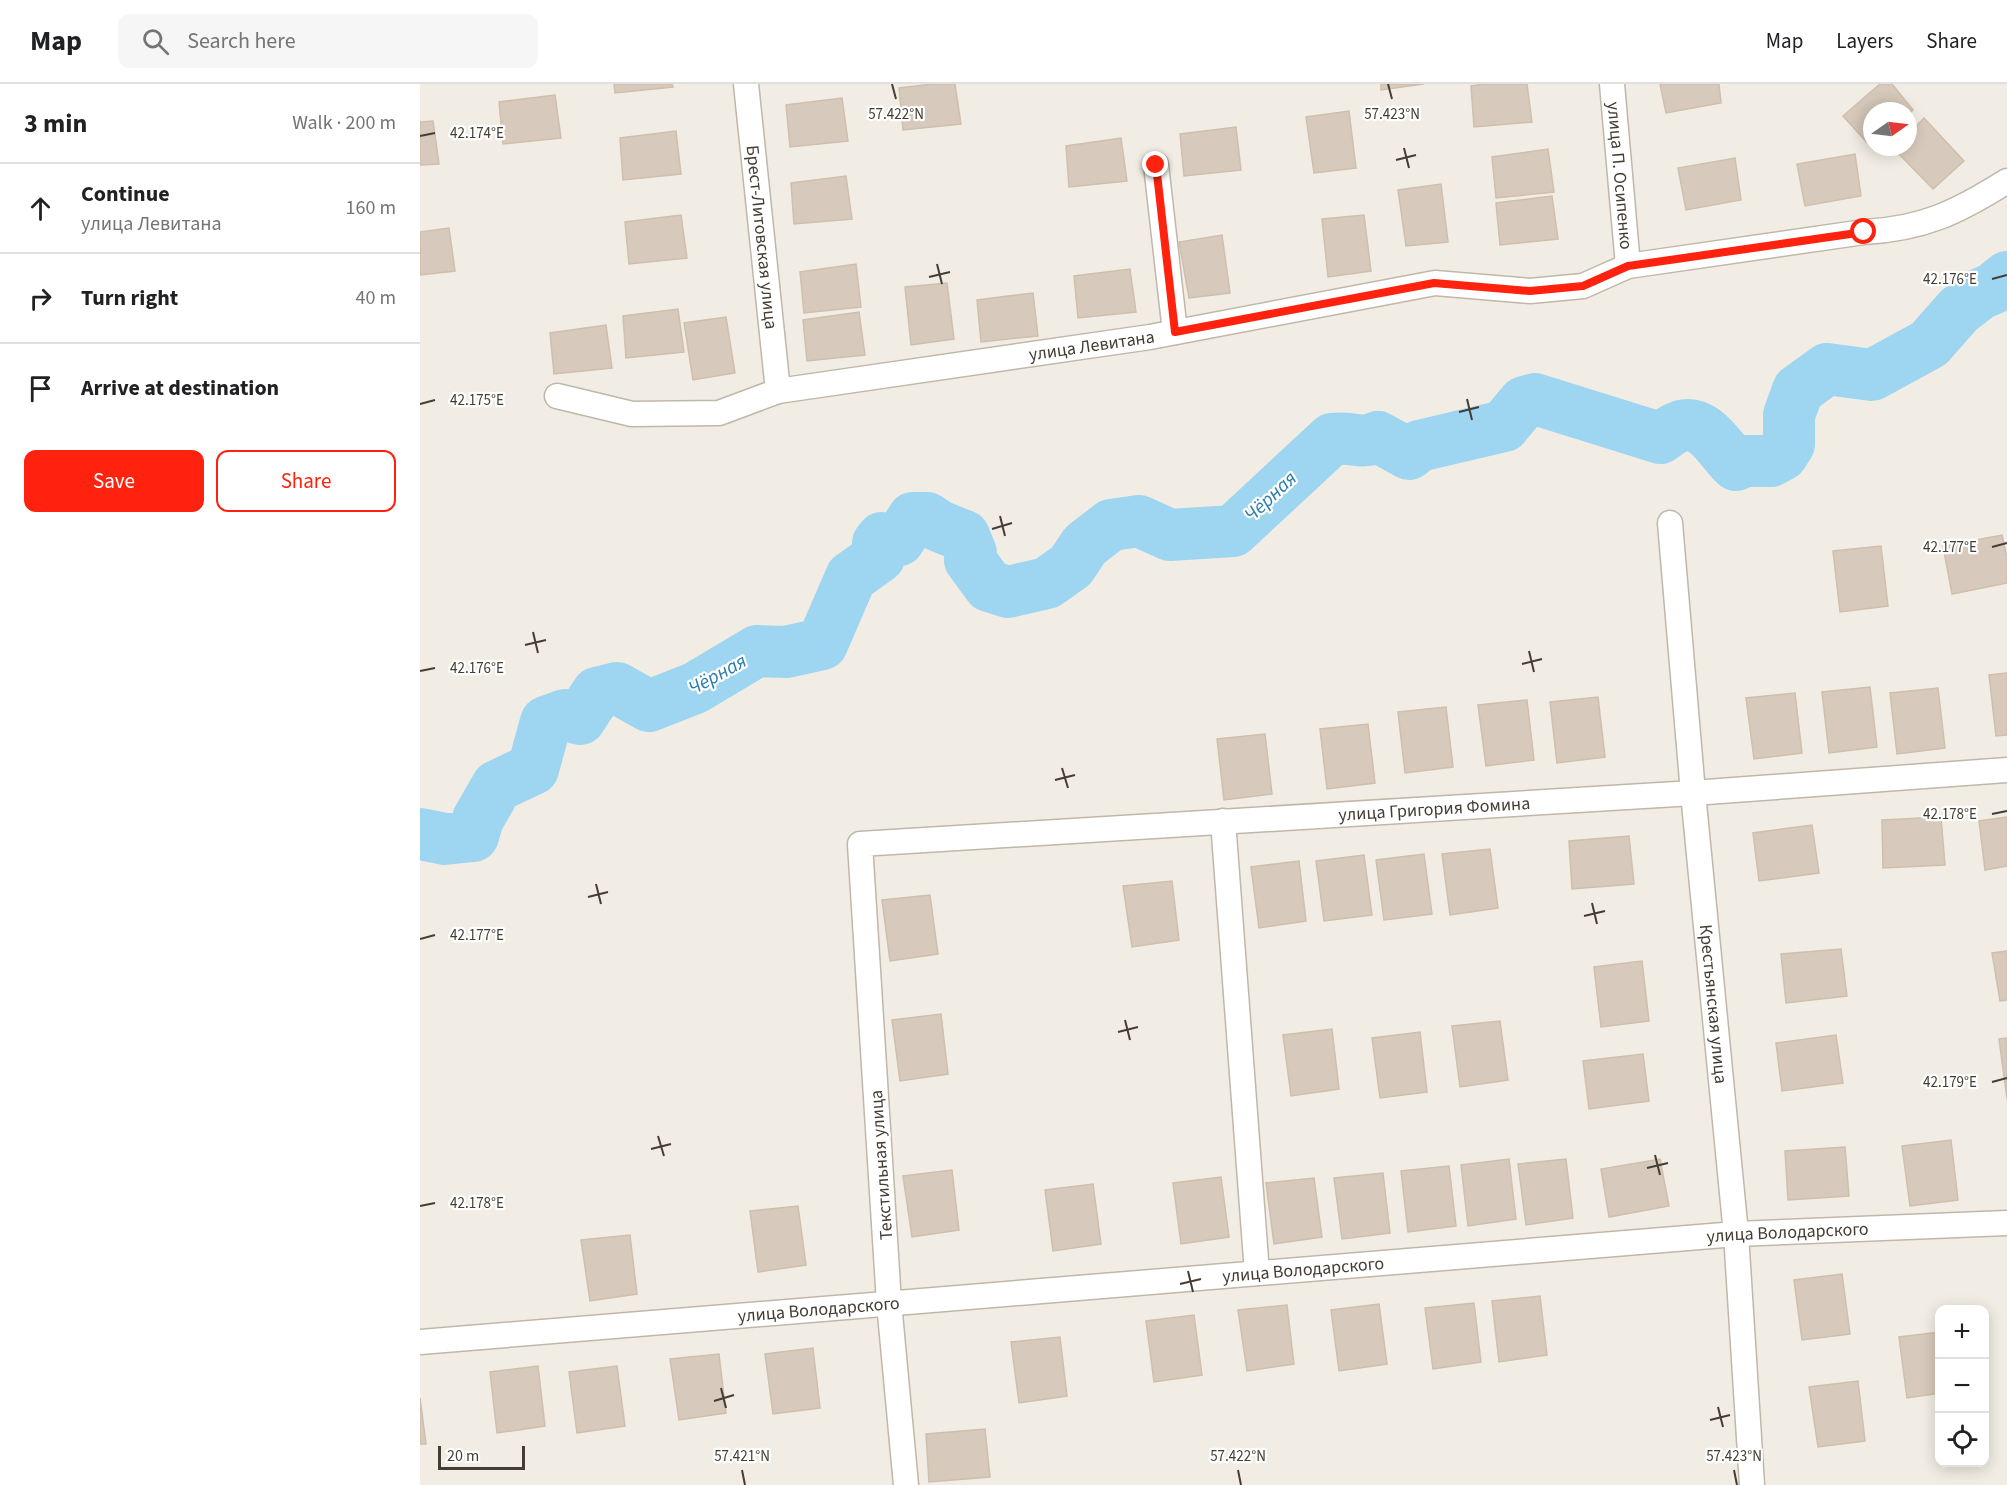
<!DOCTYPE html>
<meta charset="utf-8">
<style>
:root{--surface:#fff;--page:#f6f6f6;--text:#202124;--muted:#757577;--line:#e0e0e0;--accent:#fe220f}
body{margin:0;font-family:"Source Sans 3",sans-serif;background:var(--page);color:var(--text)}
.controls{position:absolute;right:18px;bottom:18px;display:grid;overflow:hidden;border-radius:12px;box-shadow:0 3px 15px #0003}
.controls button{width:54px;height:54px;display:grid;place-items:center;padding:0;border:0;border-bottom:2px solid var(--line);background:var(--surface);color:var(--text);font:30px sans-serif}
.compass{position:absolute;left:1443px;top:18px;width:54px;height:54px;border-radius:50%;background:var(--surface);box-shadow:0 3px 15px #0003;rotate:76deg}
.scale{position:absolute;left:18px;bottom:15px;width:87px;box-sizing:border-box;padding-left:6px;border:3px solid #443d34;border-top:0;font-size:16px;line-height:21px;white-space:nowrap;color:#443d34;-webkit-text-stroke:4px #fff;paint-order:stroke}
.stop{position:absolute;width:18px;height:18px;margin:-14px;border:4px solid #fe220f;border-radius:50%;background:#fff}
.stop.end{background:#fe220f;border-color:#fff;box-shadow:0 2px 6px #0008}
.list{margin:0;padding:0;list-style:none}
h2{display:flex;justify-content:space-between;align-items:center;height:78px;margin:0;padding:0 24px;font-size:26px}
h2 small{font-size:20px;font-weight:400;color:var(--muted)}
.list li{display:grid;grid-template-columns:39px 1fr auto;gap:18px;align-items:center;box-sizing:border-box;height:90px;padding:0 24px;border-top:2px solid var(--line)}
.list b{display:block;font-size:22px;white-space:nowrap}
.list p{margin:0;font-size:20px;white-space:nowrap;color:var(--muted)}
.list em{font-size:20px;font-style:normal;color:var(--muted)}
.actions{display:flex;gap:12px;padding:18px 24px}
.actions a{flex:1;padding:14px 0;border:2px solid var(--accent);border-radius:12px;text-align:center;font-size:21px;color:var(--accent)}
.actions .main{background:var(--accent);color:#fff}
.icon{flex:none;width:33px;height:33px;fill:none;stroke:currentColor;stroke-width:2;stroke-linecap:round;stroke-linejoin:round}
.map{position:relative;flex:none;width:1587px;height:1401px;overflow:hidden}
header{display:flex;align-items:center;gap:36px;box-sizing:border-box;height:84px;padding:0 30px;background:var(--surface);border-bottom:2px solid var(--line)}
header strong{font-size:28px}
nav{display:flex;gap:33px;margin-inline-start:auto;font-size:21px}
.search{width:420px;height:54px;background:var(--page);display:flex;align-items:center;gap:15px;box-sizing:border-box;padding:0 21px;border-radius:12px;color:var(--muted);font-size:22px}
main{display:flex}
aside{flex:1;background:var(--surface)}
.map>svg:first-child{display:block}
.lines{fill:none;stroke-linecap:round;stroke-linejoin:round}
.river{stroke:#9ed5f1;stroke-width:52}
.building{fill:#d7cabc;stroke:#cfbfac;stroke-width:1.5}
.street-casing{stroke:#c1b7a9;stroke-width:27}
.street{stroke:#fff;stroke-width:24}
.route{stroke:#fe220f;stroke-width:8}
.ticks{fill:none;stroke:#443d34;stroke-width:2}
.labels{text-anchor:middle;stroke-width:4.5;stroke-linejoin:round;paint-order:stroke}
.street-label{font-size:18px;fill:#443d34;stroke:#fff}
.water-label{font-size:20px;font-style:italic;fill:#2a7daa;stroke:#fff}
.ticks-label{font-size:15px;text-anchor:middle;fill:#443d34;stroke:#fff;stroke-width:4.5;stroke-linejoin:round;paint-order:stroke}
</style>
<header>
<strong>Map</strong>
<div class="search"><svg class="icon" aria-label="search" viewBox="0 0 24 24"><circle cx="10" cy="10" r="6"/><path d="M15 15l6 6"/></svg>Search here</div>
<nav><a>Map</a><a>Layers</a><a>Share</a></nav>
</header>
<main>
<aside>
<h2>3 min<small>Walk · 200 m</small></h2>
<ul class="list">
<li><svg class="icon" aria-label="ahead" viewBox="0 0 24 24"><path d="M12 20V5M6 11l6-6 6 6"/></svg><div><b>Continue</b><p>улица Левитана</p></div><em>160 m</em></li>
<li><svg class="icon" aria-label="right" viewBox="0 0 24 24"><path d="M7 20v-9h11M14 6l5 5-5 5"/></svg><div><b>Turn right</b></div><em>40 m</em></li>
<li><svg class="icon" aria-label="arrive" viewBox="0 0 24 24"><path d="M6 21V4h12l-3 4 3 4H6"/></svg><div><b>Arrive at destination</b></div></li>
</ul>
<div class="actions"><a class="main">Save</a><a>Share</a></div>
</aside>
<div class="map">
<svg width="1587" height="1401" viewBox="0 0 1587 1401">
<rect width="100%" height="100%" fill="#f2ede4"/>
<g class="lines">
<path class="river" d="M0,750L25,755L53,752L58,735L77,702L113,685L126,638L145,631L160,635L177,609L197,604L229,622L275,604L337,567L366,568L402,560L431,493L459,473L458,459L462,454L468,457L479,456L493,434H507L519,442L544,452L551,469L550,476L569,502L588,508L627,499L651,482L665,461L691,441L719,437L750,451L813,447L912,355C932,352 940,361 958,353L989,370L999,362L1084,342L1104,318L1115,315L1240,354C1246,350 1254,344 1261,342C1285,335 1301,367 1316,381L1325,377H1351L1362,371L1369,360V331L1378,306L1407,285L1452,291L1509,260L1539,226L1560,210L1572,205L1587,193"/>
</g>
<g class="building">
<path d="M194,0H252L253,3L195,9Z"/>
<path d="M513,0H535L541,40L483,46L479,4Z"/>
<path d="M961,0H1004L961,6Z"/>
<path d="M1064,0H1107L1112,38L1054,43L1051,2Z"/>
<path d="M1240,0H1299L1301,19L1246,29Z"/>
<path d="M1460,0H1472L1493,26L1488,31V27H1452V64L1423,32Z"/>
<path d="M135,11L141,54L83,60L79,18Z"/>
<path d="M422,14L428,57L370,63L366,21Z"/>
<path d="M929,27L936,84L894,89L886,33Z"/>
<path d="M1504,34L1544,77L1513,105L1473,64L1488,63V50Z"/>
<path d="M13,37L19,80L0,81V38Z"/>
<path d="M816,43L821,86L764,92L760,50Z"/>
<path d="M256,47L261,90L203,96L200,54Z"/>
<path d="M701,54L707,97L649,103L646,62Z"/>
<path d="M1128,65L1134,108L1076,114L1072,73Z"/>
<path d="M1435,70L1441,112L1385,122L1377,80Z"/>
<path d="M1315,74L1321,116L1266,126L1258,84Z"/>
<path d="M426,92L432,135L374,140L371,99Z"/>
<path d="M1021,100L1028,158L986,162L978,106Z"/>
<path d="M1132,112L1138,155L1080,161L1076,119Z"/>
<path d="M261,131L267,174L209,180L205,138Z"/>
<path d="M944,131L951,187L908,193L902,135Z"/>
<path d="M29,144L35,187L0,191V148Z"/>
<path d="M802,151L810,209L769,214L759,158Z"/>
<path d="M436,180L441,223L384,229L380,188Z"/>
<path d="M710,185L716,228L658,234L654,192Z"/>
<path d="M527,199L534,255L491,261L485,203Z"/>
<path d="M613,209L618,252L561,258L557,216Z"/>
<path d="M258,225L264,268L206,274L203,232Z"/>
<path d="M439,228L445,271L387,277L383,236Z"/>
<path d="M306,233L315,289L273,296L264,239Z"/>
<path d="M186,241L192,284L134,290L130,249Z"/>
<path d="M1582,451L1587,474V499L1532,510L1523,462Z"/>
<path d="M1461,462L1468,522L1420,528L1413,467Z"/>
<path d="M1587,589V651L1576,652L1569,591Z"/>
<path d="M1450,603L1457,663L1409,669L1402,608Z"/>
<path d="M1518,604L1525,664L1477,670L1470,609Z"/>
<path d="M1375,609L1382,669L1334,675L1326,614Z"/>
<path d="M1178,613L1185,673L1137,679L1130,618Z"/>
<path d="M1107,616L1114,676L1066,682L1058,621Z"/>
<path d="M1026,623L1033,683L985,689L978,628Z"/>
<path d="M948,640L955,699L907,705L900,645Z"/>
<path d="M845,650L852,710L804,716L797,655Z"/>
<path d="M1521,733L1525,781L1463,784L1462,736Z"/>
<path d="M1587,733V782L1565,786L1559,737Z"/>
<path d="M1392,741L1399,789L1339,797L1333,749Z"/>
<path d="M1209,752L1214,800L1152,805L1149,757Z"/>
<path d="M1070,765L1078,824L1030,831L1022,770Z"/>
<path d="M1004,770L1012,830L964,836L956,776Z"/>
<path d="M944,771L952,831L904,837L896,777Z"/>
<path d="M879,777L886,837L839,844L831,783Z"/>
<path d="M752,797L759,856L712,863L703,802Z"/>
<path d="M510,811L518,870L470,877L462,816Z"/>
<path d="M1421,865L1427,912L1366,919L1361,870Z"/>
<path d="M1587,867V916L1580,917L1572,869Z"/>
<path d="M1222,877L1229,937L1181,943L1174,883Z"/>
<path d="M521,930L528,990L480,997L472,936Z"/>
<path d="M1080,937L1088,996L1040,1003L1032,942Z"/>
<path d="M912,945L919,1005L871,1012L863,951Z"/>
<path d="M1000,948L1007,1008L960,1014L952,954Z"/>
<path d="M1416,951L1423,999L1362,1007L1356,959Z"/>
<path d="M1587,954V1015L1579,955Z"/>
<path d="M1223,970L1229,1017L1169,1025L1163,977Z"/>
<path d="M1531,1056L1538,1116L1490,1122L1482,1062Z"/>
<path d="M1425,1063L1429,1112L1368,1116L1365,1067Z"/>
<path d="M1089,1075L1096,1135L1048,1142L1041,1081Z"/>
<path d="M1146,1075L1153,1134L1106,1141L1098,1080Z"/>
<path d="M1240,1075L1249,1122L1189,1133L1181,1085Z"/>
<path d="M1029,1082L1036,1142L988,1148L981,1087Z"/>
<path d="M532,1086L539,1146L492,1153L483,1092Z"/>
<path d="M963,1089L970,1149L922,1155L914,1094Z"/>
<path d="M801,1093L809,1153L761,1160L753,1099Z"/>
<path d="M894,1094L902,1153L854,1160L846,1099Z"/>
<path d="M673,1100L681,1160L633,1167L625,1106Z"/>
<path d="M378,1122L386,1181L338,1188L330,1127Z"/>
<path d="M210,1151L217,1210L170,1217L161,1156Z"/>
<path d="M1422,1190L1430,1250L1382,1256L1374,1196Z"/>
<path d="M1120,1212L1127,1271L1079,1278L1072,1217Z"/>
<path d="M1054,1219L1061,1278L1013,1285L1005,1224Z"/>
<path d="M959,1220L967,1280L919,1287L911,1226Z"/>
<path d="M867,1221L874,1280L827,1287L818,1226Z"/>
<path d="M774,1231L782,1291L734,1298L726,1237Z"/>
<path d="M1520,1248V1309L1487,1314L1479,1253Z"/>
<path d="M640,1253L647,1312L599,1319L591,1258Z"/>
<path d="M393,1264L400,1324L353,1330L345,1270Z"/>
<path d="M299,1270L306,1329L259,1336L250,1275Z"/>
<path d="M118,1282L125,1342L77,1349L70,1288Z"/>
<path d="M197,1282L205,1342L157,1349L149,1288Z"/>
<path d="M1438,1297L1445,1357L1398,1363L1389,1303Z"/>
<path d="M0,1314L6,1360H0Z"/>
<path d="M565,1345L570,1393L509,1398L506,1350Z"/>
</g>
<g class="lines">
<defs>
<g id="street">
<path id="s1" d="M326,0L358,307"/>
<path id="s2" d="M1192,0L1208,182"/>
<path d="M736,81L755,248"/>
<path id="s3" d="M137,312L212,330L299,329L358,307L730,253L1015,199L1110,207L1163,202L1208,182L1444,148C1503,145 1538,128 1587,97"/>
<path id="s4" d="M1250,439L1273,709L1316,1150L1332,1401"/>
<path d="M803,737L837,1189"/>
<path id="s5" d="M0,1258L1316,1150L1587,1139"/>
<path id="s6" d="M486,1401L469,1219L440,760L1273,709L1587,686"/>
</g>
</defs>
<use href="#street" class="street-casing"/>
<use href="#street" class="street"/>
</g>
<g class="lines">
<path class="route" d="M736,81L755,248L1014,199L1110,207L1163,202L1208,182L1444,148"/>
</g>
<path class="ticks" d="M472,0L476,15M968,0L972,15M0,52L15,49M984,64L989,84M976,76L996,71M517,180L522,200M509,193L530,188M1572,195L1587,191M1047,315L1052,336M0,320L15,316M1039,328L1059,323M580,432L585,452M572,445L592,439M1572,463L1587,459M113,548L118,569M105,561L126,556M1109,567L1114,588M1102,580L1122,575M0,587L15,584M642,684L648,704M635,696L655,691M1572,730L1587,727M176,800L181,820M168,813L188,808M1172,819L1177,840M1164,832L1185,827M0,855L15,851M705,936L710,956M698,948L718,943M1572,998L1587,994M238,1052L244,1072M231,1065L251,1060M1235,1071L1240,1091M1227,1084L1248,1079M0,1122L15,1119M768,1187L773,1208M760,1200L781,1195M301,1304L306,1324M294,1317L314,1311M1298,1323L1303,1343M1290,1336L1310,1331M322,1386L325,1401M818,1386L821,1401M1314,1386L1317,1401"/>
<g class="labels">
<g class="street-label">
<text dy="6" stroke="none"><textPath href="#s2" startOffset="92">улица П. Осипенко</textPath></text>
<text dy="6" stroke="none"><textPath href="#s1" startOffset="154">Брест-Литовская улица</textPath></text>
<text dy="6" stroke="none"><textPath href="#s3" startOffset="544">улица Левитана</textPath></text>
<text dy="6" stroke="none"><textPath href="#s6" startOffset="1218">улица Григория Фомина</textPath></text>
<text dy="6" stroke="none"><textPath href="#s4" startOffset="483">Крестьянская улица</textPath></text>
<text transform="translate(461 1081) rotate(-94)" y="6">Текстильная улица</text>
<text dy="6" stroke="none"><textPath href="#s5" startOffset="1372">улица Володарского</textPath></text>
<text dy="6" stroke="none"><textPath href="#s5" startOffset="886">улица Володарского</textPath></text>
<text dy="6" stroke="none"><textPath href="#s5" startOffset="400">улица Володарского</textPath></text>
</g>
<g class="water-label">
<text transform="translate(850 412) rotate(-43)" y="7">Чёрная</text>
<text transform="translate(297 590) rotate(-29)" y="7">Чёрная</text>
</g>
</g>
<g class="ticks-label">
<text x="476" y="35">57.422°N</text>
<text x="972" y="35">57.423°N</text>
<text x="57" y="54">42.174°E</text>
<text x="1530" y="200">42.176°E</text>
<text x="57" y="321">42.175°E</text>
<text x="1530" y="468">42.177°E</text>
<text x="57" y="589">42.176°E</text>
<text x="1530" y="735">42.178°E</text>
<text x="57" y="856">42.177°E</text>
<text x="1530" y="1003">42.179°E</text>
<text x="57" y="1124">42.178°E</text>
<text x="322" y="1377">57.421°N</text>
<text x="818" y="1377">57.422°N</text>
<text x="1314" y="1377">57.423°N</text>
</g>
</svg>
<div class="controls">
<button>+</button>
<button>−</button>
<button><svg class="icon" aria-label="locate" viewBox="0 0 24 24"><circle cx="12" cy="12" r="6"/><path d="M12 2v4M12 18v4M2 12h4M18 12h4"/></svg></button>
</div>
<svg class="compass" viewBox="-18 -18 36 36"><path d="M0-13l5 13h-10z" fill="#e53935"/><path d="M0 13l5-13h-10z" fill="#757577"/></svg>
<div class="scale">20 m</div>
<div class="stop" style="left:1444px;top:148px"></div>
<div class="stop end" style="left:736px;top:81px"></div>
</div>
</main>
